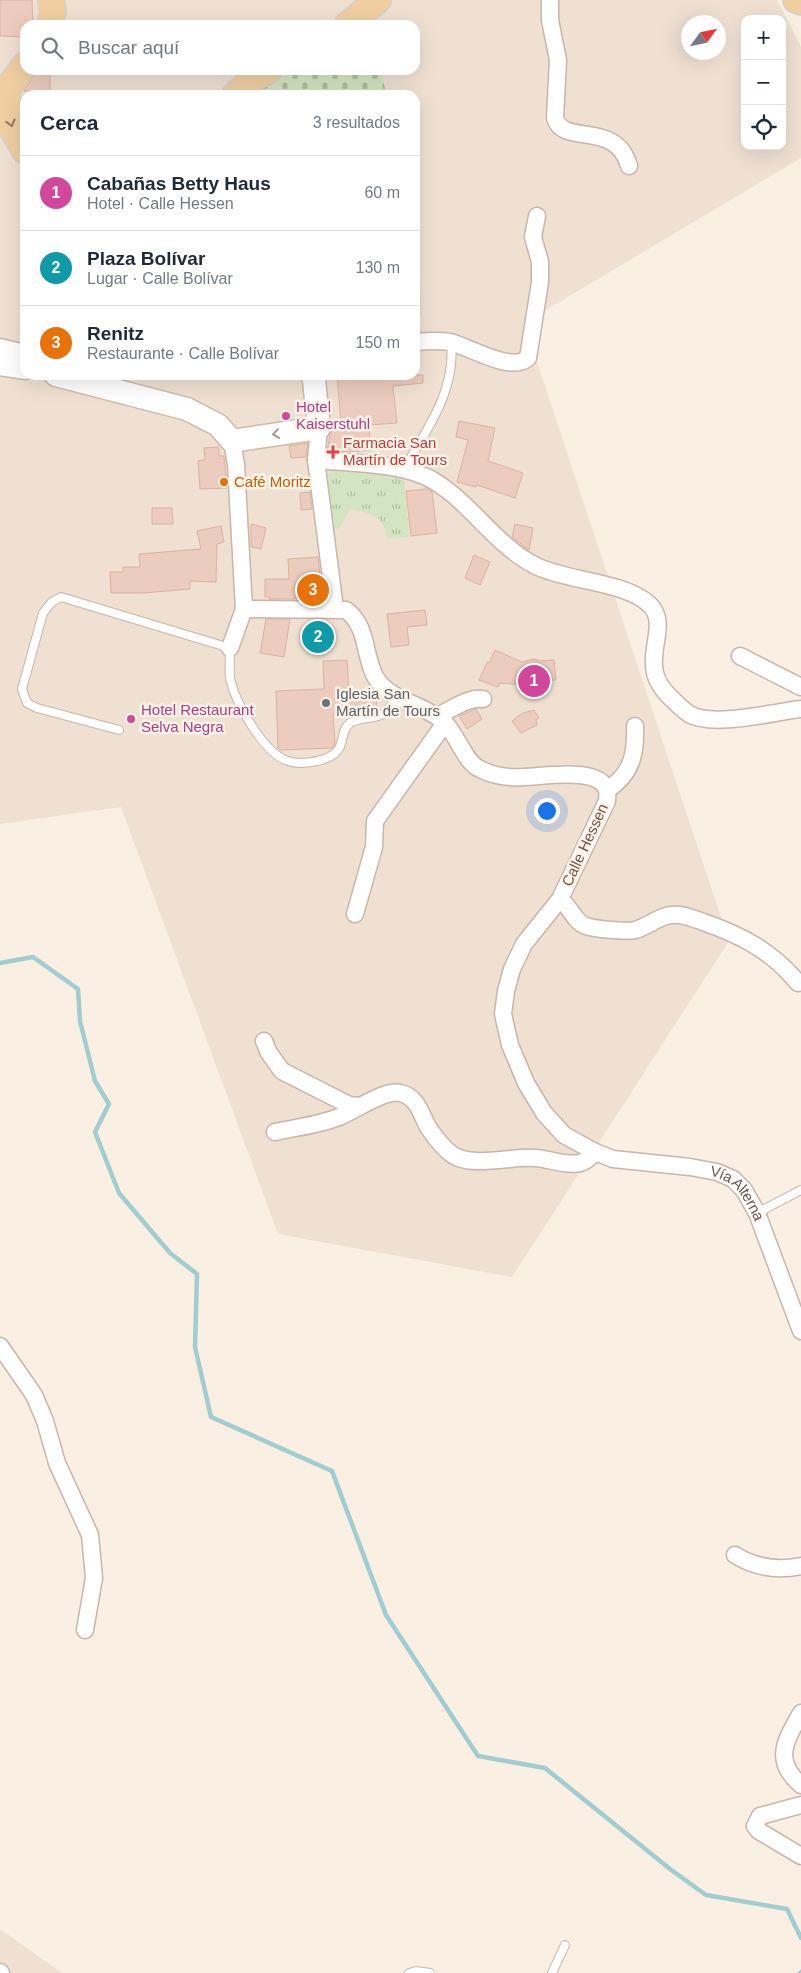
<!DOCTYPE html>
<html lang="es">
<meta charset="utf-8">
<style>
:root{--surface:#fff;--page:#f6f6f7;--text:#1f2937;--muted:#747a83;--line:#e0e1e3;--accent:#2563eb}
body{margin:0;font-family:Helvetica,sans-serif;background:var(--page);color:var(--text)}
.controls{position:absolute;right:15px;top:15px;display:grid;overflow:hidden;border-radius:10px;box-shadow:0 5px 20px #0002}
.controls button{width:45px;height:45px;display:grid;place-items:center;padding:0;border:0;border-bottom:1px solid var(--line);background:var(--surface);color:var(--text);font:25px sans-serif}
.compass{position:absolute;left:681px;top:15px;width:45px;height:45px;border-radius:50%;background:var(--surface);box-shadow:0 5px 20px #0002;rotate:57deg}
.you{position:absolute;left:546px;top:810px;width:18px;height:18px;margin:-12px;border:4px solid #fff;border-radius:50%;background:#1a73e8;box-shadow:0 0 0 8px #1a73e833}
.badge{display:grid;place-items:center;width:32px;height:32px;border-radius:50%;background:var(--accent);color:#fff;font-size:16px;font-weight:700}
.pin{position:absolute;translate:-50% -50%;border:2px solid #fff;box-shadow:0 1px 5px #0006}
.list{margin:0;padding:0;list-style:none}
h2{display:flex;justify-content:space-between;align-items:center;height:65px;margin:0;padding:0 20px;font-size:21px}
h2 small{font-size:16px;font-weight:400;color:var(--muted)}
.list li{display:grid;grid-template-columns:32px 1fr auto;gap:15px;align-items:center;box-sizing:border-box;height:75px;padding:0 20px;border-top:1px solid var(--line)}
.list b{display:block;font-size:19px;white-space:nowrap}
.list p{margin:0;font-size:16px;white-space:nowrap;color:var(--muted)}
.list em{font-size:16px;font-style:normal;color:var(--muted)}
.icon{flex:none;width:28px;height:28px;fill:none;stroke:currentColor;stroke-width:2;stroke-linecap:round;stroke-linejoin:round}
.map{position:relative;flex:none;width:801px;height:1973px;overflow:hidden}
.search{position:absolute;background:var(--surface);box-shadow:0 5px 20px #0002;left:20px;top:20px;width:400px;height:55px;display:flex;align-items:center;gap:12px;box-sizing:border-box;padding:0 18px;border-radius:15px;color:var(--muted);font-size:19px}
.panel{position:absolute;background:var(--surface);box-shadow:0 5px 20px #0002;left:20px;top:90px;width:400px;height:290px;border-radius:15px}
.map>svg:first-child{display:block}
.residential{fill:#efe0d2;fill-rule:evenodd}
.grass{fill:url(#grass-tufts)}
.cemetery{fill:url(#cemetery-stones)}
.lines{fill:none;stroke-linecap:round;stroke-linejoin:round}
.stream{stroke:#a1ccd0;stroke-width:4.5}
.building{fill:#ebccbe;stroke:#dcb2a0}
.lane-casing{stroke:#c8b6ab;stroke-width:10}
.street-casing{stroke:#c8b6ab;stroke-width:19}
.secondary-casing{stroke:#cdb8ab;stroke-width:25}
.primary-casing{stroke:#d6d0cd;stroke-width:28}
.lane{stroke:#fff;stroke-width:8}
.street{stroke:#fff;stroke-width:16}
.secondary{stroke:#fff;stroke-width:22}
.primary{stroke:#f0cea2;stroke-width:25}
.oneway{stroke:#947a66}
.oneway2{stroke:#a79a94}
.hotel-dot{fill:#d1479c;stroke:#fcf3e8;stroke-width:2}
.health-dot{fill:#e0444e;stroke:#fcf3e8;stroke-width:2}
.food-dot{fill:#e8710a;stroke:#fcf3e8;stroke-width:2}
.worship-dot{fill:#6b7280;stroke:#fcf3e8;stroke-width:2}
.labels{text-anchor:middle;stroke-width:5;stroke-linejoin:round;paint-order:stroke}
.hotel-label{font-size:15px;fill:#b23c85;stroke:#fcf3e8;text-anchor:start}
.health-label{font-size:15px;fill:#be3a42;stroke:#fcf3e8;text-anchor:start}
.food-label{font-size:15px;fill:#c56008;stroke:#fcf3e8;text-anchor:start}
.worship-label{font-size:15px;fill:#5b616d;stroke:#fcf3e8;text-anchor:start}
.street-label{font-size:15px;fill:#6d564c;stroke:#fcf3e8}
</style>
<div class="map">
<svg width="801" height="1973" viewBox="0 0 801 1973">
<defs>
<pattern id="grass-tufts" width="24" height="20" patternUnits="userSpaceOnUse" patternTransform="scale(1.25)"><rect width="24" height="20" fill="#d3e4c3"/><path d="M3 7l-1-3M5 7V3M7 7l1-3M15 17l-1-3M17 17v-4M19 17l1-3" fill="none" stroke="#afbca1"/></pattern>
<pattern id="cemetery-stones" width="16" height="16" patternUnits="userSpaceOnUse" patternTransform="scale(1.25)"><rect width="16" height="16" fill="#d3e4c3"/><path d="M2 7V4a2 2 0 0 1 4 0v3zM10 15v-3a2 2 0 0 1 4 0v3z" fill="#afbca1"/></pattern>
</defs>
<rect width="100%" height="100%" fill="#f9efe3"/>
<g class="residential">
<path d="M0,0H777L801,47V158L524,323L729,941L512,1277L278,1234L121,807L0,824ZM745,19H782V146H745ZM688,22H718V52H688ZM25,25H415V70H25ZM25,95H415V375H25Z"/>
<path d="M0,1929L62,1973H0Z"/>
</g>
<g class="grass">
<path d="M415,152L422,318L415,313Z"/>
<path d="M334,467L404,478L409,537L387,538C383,514 372,514 350,509L339,529L333,527L326,478Z"/>
</g>
<path class="cemetery" d="M269,70H380L387,95H235Z"/>
<g class="lines">
<g class="stream">
<path d="M0,963L33,957L78,989L80,1021L95,1081L109,1104L95,1132L119,1193L170,1253L197,1274L195,1347L211,1417L332,1471L386,1615L478,1756L545,1768L670,1869L706,1895L787,1909L801,1938"/>
<path d="M800,1973L801,1972"/>
</g>
</g>
<g class="building">
<path d="M0,0H32L33,25H25V37L0,36Z"/>
<path d="M38,70H50V91H24Z"/>
<path d="M337,375H423V383L393,386L397,423L369,425L371,450L351,452L327,451L332,424L341,423Z"/>
<path d="M459,421L495,428L488,461L523,473L515,498L477,485L476,487L457,482L468,440L456,437Z"/>
<path d="M308,443L306,457L291,458L289,446Z"/>
<path d="M219,447V456H224L227,488L200,489L198,461L205,460L204,448Z"/>
<path d="M427,489L432,492L437,533L411,536L406,491Z"/>
<path d="M310,492L312,509L301,510L300,493Z"/>
<path d="M152,508H172L173,524H152Z"/>
<path d="M251,524L266,528L261,549L251,547Z"/>
<path d="M515,524L533,528L529,550L512,537Z"/>
<path d="M221,526L224,542L217,544L216,582L190,581V589L143,593H111L110,572H123V567H140L139,554L201,549L197,531Z"/>
<path d="M474,555L490,562L480,585L465,578Z"/>
<path d="M318,557L322,595L294,598V599H269L270,597H265V579H289L288,559Z"/>
<path d="M425,610L427,625L407,627L409,645L391,647L387,614Z"/>
<path d="M266,619H290L284,657L260,653Z"/>
<path d="M495,650L522,662L534,659L541,661L554,660L556,680H527V685L500,683L498,687L479,680L487,662L489,663Z"/>
<path d="M347,660L349,694H376L377,710L333,714L335,744L332,748L280,750L278,748L276,691L324,689L323,661Z"/>
<path d="M476,709L482,719L467,729L459,716Z"/>
<path d="M534,710L539,718L536,720L537,725L521,733L512,721L523,713Z"/>
</g>
<g class="lines">
<defs>
<g id="lane">
<path d="M404,469C427,430 456,390 451,343"/>
<path d="M119,730L37,708L27,703L22,689L43,613L52,602L61,597L230,648C230,658 229,669 230,678C235,702 264,754 288,761C299,765 319,762 329,757C348,748 338,732 350,723C361,716 377,720 386,712C390,707 394,701 397,696"/>
<path d="M757,1213L801,1190"/>
<path d="M409,1973L416,1971L430,1973"/>
<path d="M552,1973L565,1945"/>
</g>
<g id="street">
<path d="M550,0V20L558,60L555,118C563,147 616,119 629,166"/>
<path d="M415,342C427,341 438,340 450,342C470,347 511,373 528,358L540,282V262L533,237L537,216"/>
<path d="M0,347L25,353"/>
<path d="M319,428L316,460L335,609"/>
<path d="M316,460C351,463 404,463 434,481C472,504 496,546 536,566C569,582 625,581 650,605C662,617 657,633 655,648C652,668 654,681 669,696C675,702 682,709 689,714C713,728 773,712 801,709"/>
<path id="s1" d="M244,609L346,610C369,627 363,656 376,678C390,701 423,704 443,721C457,733 464,762 480,769C493,776 509,778 524,777C542,777 599,766 607,790C608,793 607,798 607,801L560,899L524,944L512,969L506,991L503,1014L510,1045L526,1083L544,1113L564,1135L595,1152L613,1159L690,1167L717,1172L733,1179L744,1190L757,1213L801,1331"/>
<path d="M230,648L244,609L236,464L232,441"/>
<path d="M740,656L801,687"/>
<path d="M437,716C451,710 467,697 483,699"/>
<path d="M607,790C632,774 636,754 635,726"/>
<path d="M560,899C570,906 574,922 586,926C595,929 626,932 635,930C646,927 656,919 666,916C679,912 692,918 703,922C741,935 772,951 798,983"/>
<path d="M355,914L374,847L375,821L445,723"/>
<path d="M264,1041L269,1053L282,1071L349,1105L360,1106"/>
<path d="M275,1132C297,1127 321,1125 341,1116C356,1110 385,1089 400,1093C417,1096 421,1114 428,1127C434,1136 444,1149 453,1155C472,1168 512,1156 535,1158C550,1159 566,1166 580,1163C587,1161 591,1157 595,1152"/>
<path d="M0,1346L34,1395L45,1421L57,1463L90,1535L94,1578L85,1630"/>
<path d="M735,1555C756,1568 777,1571 801,1566"/>
<path d="M801,1713C786,1740 772,1760 801,1785"/>
<path d="M801,1805L760,1816L755,1826L759,1831L801,1856"/>
<path d="M0,1972L1,1973"/>
</g>
<g id="secondary">
<path d="M0,364L25,368"/>
<path d="M56,375L187,409L218,425L232,441L319,428L314,380L312,375"/>
</g>
<g id="primary">
<path d="M796,0L801,2"/>
<path d="M50,25L53,11L51,0"/>
<path d="M347,25L378,0"/>
<path d="M25,65L6,90L11,127L25,151"/>
<path d="M235,95L255,77L269,70"/>
</g>
</defs>
<use href="#lane" class="lane-casing"/>
<use href="#street" class="street-casing"/>
<use href="#secondary" class="secondary-casing"/>
<use href="#primary" class="primary-casing"/>
<use href="#lane" class="lane"/>
<use href="#street" class="street"/>
<use href="#secondary" class="secondary"/>
<use href="#primary" class="primary"/>
</g>
<defs><path id="oneway-chevron" d="M-2-3.5L2.5 0L-2 3.5" fill="none" stroke-width="1.6" stroke-linecap="round" stroke-linejoin="round" transform="scale(1.25)"/></defs>
<use class="oneway" href="#oneway-chevron" transform="translate(11 123) rotate(75)"/>
<use class="oneway2" href="#oneway-chevron" transform="translate(276 434) rotate(171)"/>
<g class="hotel-dot">
<circle cx="286" cy="416" r="5"/>
<circle cx="131" cy="719" r="5"/>
</g>
<path class="health-dot" d="M330.5 444.5h5v5h5v5h-5v5h-5v-5h-5v-5h5z"/>
<circle class="food-dot" cx="224" cy="482" r="5"/>
<circle class="worship-dot" cx="326" cy="703" r="5"/>
<g class="labels">
<g class="hotel-label">
<text x="296" y="412">Hotel<tspan x="296" dy="17">Kaiserstuhl</tspan></text>
<text x="141" y="715">Hotel Restaurant<tspan x="141" dy="17">Selva Negra</tspan></text>
</g>
<g class="health-label">
<text x="343" y="448">Farmacia San<tspan x="343" dy="17">Martín de Tours</tspan></text>
</g>
<g class="food-label">
<text x="234" y="487">Café Moritz</text>
</g>
<g class="worship-label">
<text x="336" y="699">Iglesia San<tspan x="336" dy="17">Martín de Tours</tspan></text>
</g>
<g class="street-label">
<text transform="translate(585 845) rotate(-65)" y="5">Calle Hessen</text>
<text dy="5" stroke="none"><textPath href="#s1" startOffset="1032">Vía Alterna</textPath></text>
</g>
</g>
</svg>
<div class="controls">
<button>+</button>
<button>−</button>
<button><svg class="icon" aria-label="locate" viewBox="0 0 24 24"><circle cx="12" cy="12" r="6"/><path d="M12 2v4M12 18v4M2 12h4M18 12h4"/></svg></button>
</div>
<svg class="compass" viewBox="-18 -18 36 36"><path d="M0-13l5 13h-10z" fill="#e53935"/><path d="M0 13l5-13h-10z" fill="#747a83"/></svg>
<div class="you"></div>
<div class="pin badge" style="left:534px;top:681px;background:#d1479c">1</div>
<div class="pin badge" style="left:318px;top:637px;background:#0f9aa8">2</div>
<div class="pin badge" style="left:313px;top:590px;background:#e8710a">3</div>
<div class="search"><svg class="icon" aria-label="search" viewBox="0 0 24 24"><circle cx="10" cy="10" r="6"/><path d="M15 15l6 6"/></svg>Buscar aquí</div>
<section class="panel">
<h2>Cerca<small>3 resultados</small></h2>
<ul class="list">
<li><span class="badge" style="background:#d1479c">1</span><div><b>Cabañas Betty Haus</b><p>Hotel · Calle Hessen</p></div><em>60 m</em></li>
<li><span class="badge" style="background:#0f9aa8">2</span><div><b>Plaza Bolívar</b><p>Lugar · Calle Bolívar</p></div><em>130 m</em></li>
<li><span class="badge" style="background:#e8710a">3</span><div><b>Renitz</b><p>Restaurante · Calle Bolívar</p></div><em>150 m</em></li>
</ul>
</section>
</div>
